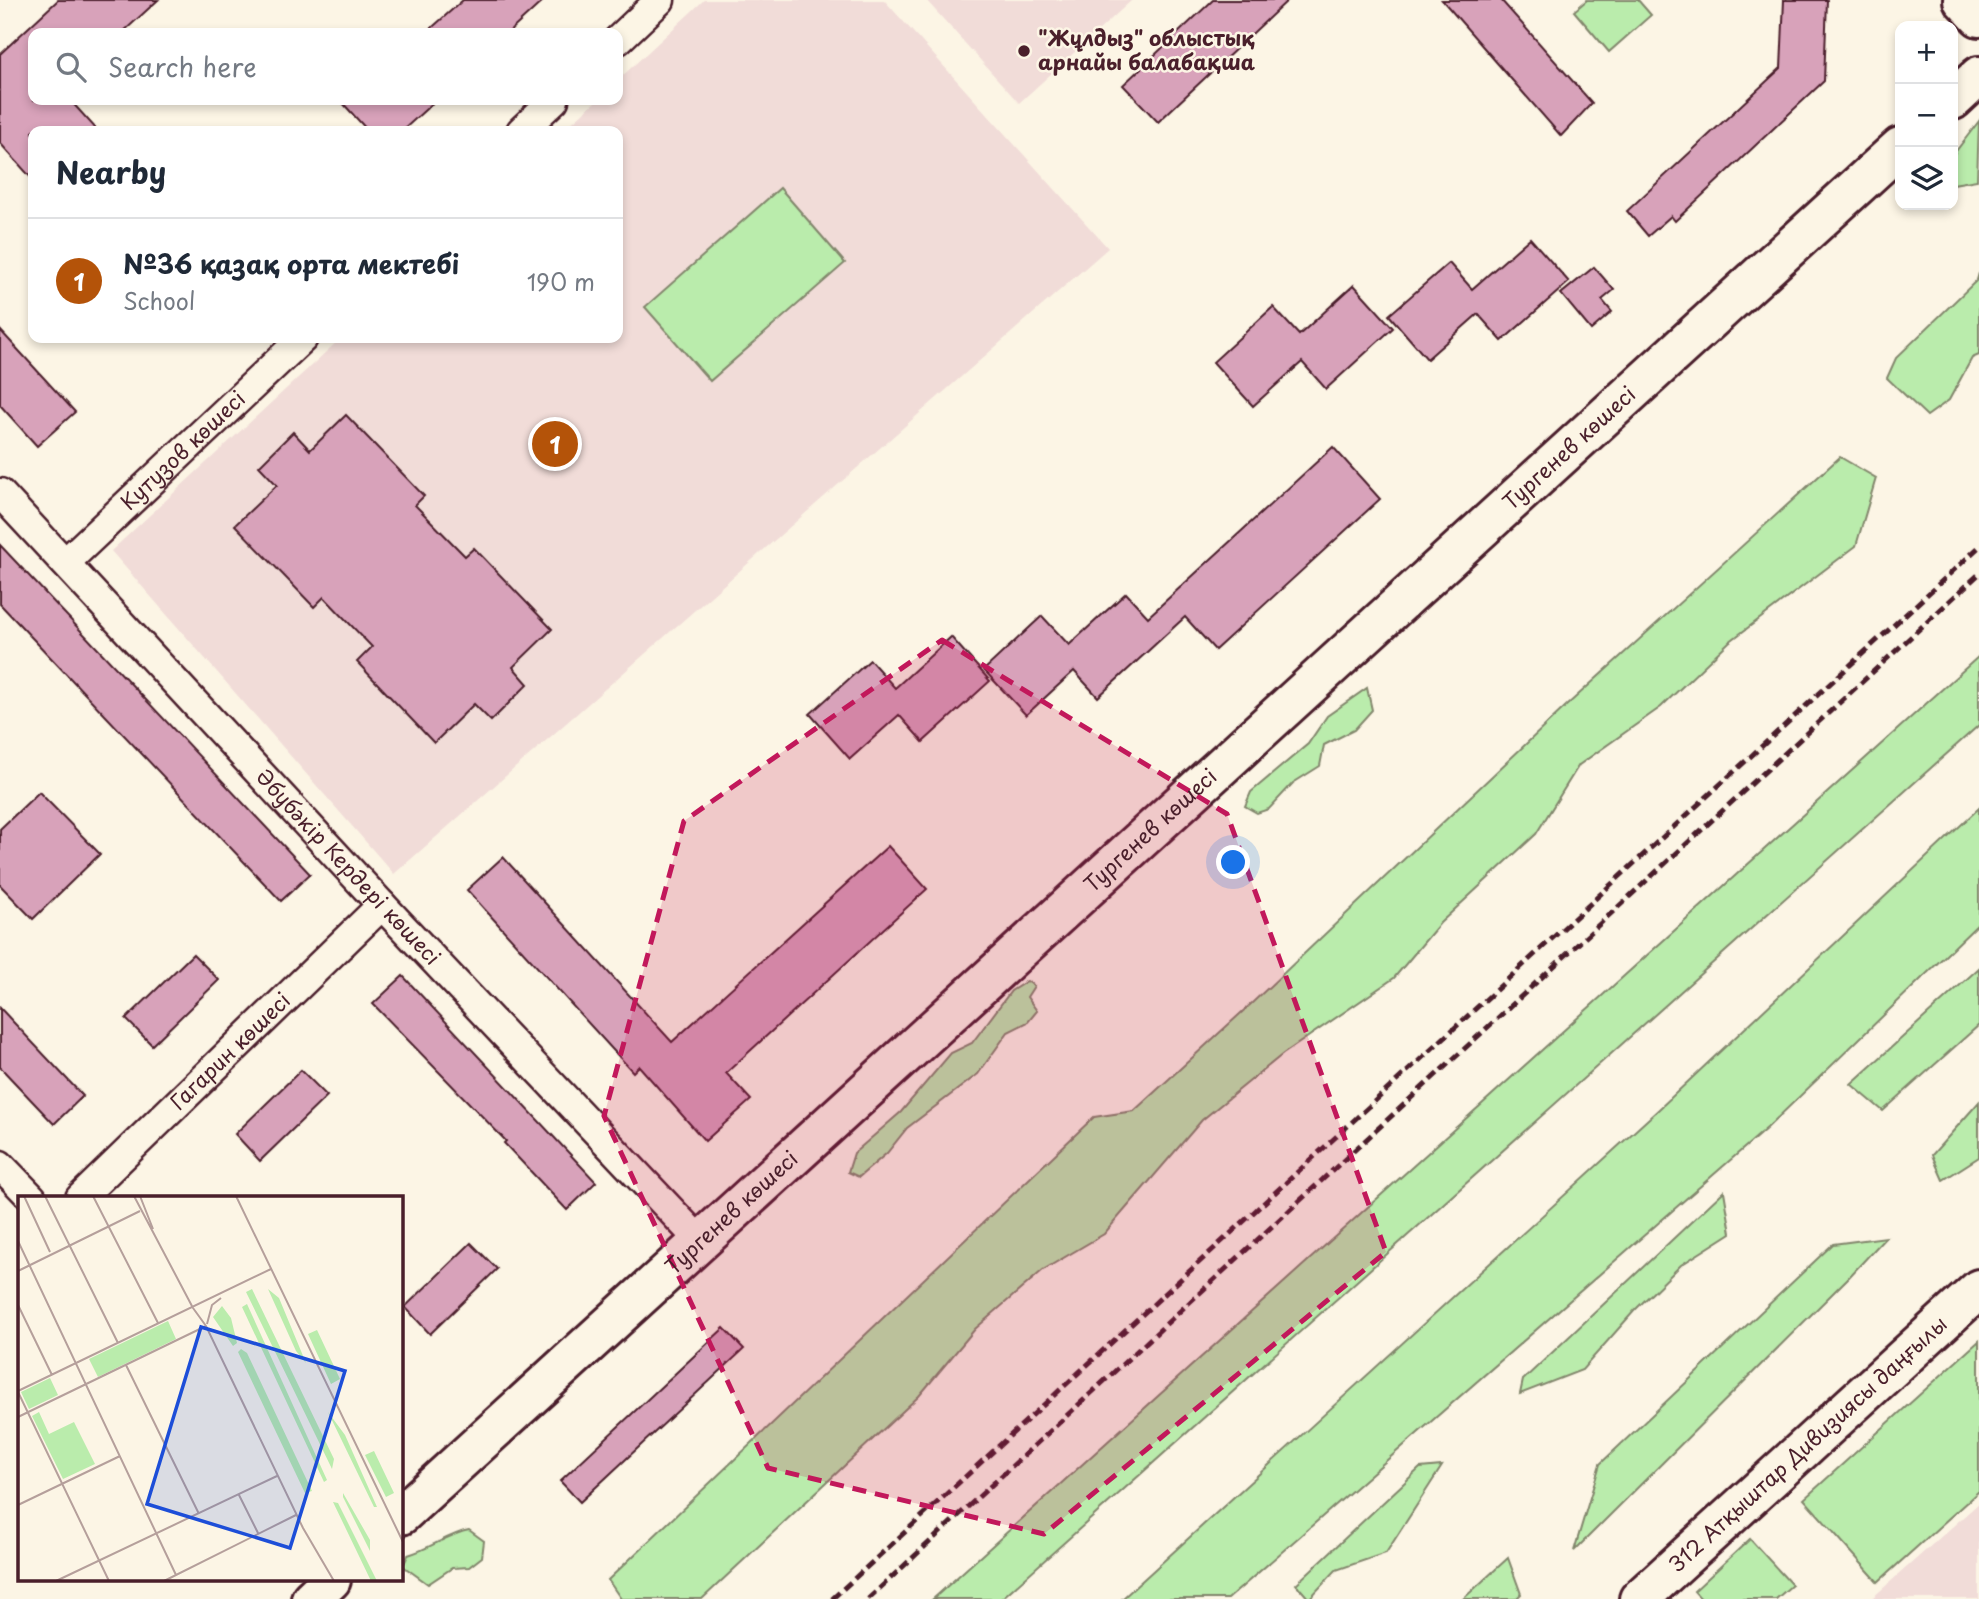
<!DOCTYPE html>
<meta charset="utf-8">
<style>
:root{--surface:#fff;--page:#f6f6f7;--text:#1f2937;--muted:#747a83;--line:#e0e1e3;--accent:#b45309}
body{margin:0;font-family:"Playpen Sans",sans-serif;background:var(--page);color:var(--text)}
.controls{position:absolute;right:21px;top:21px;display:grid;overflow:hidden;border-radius:14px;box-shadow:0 4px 10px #0003}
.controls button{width:63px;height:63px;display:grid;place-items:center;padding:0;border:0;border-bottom:2px solid var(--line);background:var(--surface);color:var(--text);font:35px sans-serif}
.you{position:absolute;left:1234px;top:863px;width:24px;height:24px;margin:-18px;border:5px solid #fff;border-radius:50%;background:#1a73e8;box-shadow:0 0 0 10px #1a73e833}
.badge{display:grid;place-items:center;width:46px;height:46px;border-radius:50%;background:var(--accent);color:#fff;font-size:23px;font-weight:700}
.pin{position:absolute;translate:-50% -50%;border:4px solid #fff;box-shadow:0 2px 7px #0006}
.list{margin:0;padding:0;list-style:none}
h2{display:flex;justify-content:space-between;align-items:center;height:91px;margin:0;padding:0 28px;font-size:30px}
h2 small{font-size:23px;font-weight:400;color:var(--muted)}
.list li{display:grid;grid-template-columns:46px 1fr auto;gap:21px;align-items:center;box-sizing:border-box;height:126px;padding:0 28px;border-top:2px solid var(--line)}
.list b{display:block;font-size:26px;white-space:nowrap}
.list p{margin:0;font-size:23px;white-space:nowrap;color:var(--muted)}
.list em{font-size:23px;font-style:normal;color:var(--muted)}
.icon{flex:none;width:38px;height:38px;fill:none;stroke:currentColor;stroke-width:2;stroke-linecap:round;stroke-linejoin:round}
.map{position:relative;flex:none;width:1979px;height:1599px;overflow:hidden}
.search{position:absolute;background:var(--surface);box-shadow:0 4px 10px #0003;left:28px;top:28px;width:595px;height:77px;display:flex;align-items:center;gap:18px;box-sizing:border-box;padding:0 24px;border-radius:14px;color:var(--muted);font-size:26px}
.panel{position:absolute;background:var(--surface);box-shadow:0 4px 10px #0003;left:28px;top:126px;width:595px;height:217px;border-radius:14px}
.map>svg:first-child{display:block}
.built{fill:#f1dcd8}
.green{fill:#baecac;stroke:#82866c;stroke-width:2}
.building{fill:#d8a2ba;stroke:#4a1f2b;stroke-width:2}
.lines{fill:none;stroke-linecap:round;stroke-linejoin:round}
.minor-casing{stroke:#4a1f2b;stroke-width:33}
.secondary-casing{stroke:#4a1f2b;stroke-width:44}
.trunk-casing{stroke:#4a1f2b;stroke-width:44}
.minor{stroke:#fcf5e5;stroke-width:28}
.secondary{stroke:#fcf5e5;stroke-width:38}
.trunk{stroke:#fcf5e5;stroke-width:38}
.rail{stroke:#4a1f2b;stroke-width:5;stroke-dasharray:10 5;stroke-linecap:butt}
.marked{fill:#c2185b;fill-opacity:0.2;stroke:#c2185b;stroke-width:5;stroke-dasharray:14 9;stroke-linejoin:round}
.poi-dot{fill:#4a1f2b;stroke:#fcf5e5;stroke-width:2.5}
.labels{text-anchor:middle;stroke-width:5;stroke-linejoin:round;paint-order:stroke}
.poi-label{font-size:21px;font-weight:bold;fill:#4a1f2b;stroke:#fcf5e5;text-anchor:start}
.street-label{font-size:21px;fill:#4a1f2b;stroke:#fcf5e5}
.inset-road{fill:none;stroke:#b59f9b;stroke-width:2}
.view{fill:#1d4ed8;fill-opacity:0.15;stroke:#1d4ed8;stroke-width:3.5}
.inset-edge{fill:none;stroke:#4a1f2b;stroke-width:3.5}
</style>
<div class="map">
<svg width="1979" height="1599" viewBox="0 0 1979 1599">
<rect width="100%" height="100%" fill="#fcf5e5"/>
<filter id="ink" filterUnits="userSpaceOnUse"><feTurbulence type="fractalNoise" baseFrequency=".0143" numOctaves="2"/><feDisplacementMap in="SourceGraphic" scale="14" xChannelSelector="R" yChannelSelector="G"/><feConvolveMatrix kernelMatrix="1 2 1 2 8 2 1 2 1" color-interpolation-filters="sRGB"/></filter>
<g filter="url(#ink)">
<g class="built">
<path d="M704,0H884L1108,248L394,874L111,551L341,338H618V131H563L597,100H618V80Z"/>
<path d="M926,0H1132L1019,103Z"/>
<path d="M1979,1503V1599H1871Z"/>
</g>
<g class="green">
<path d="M1587,0H1638L1651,15L1609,52L1574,11Z"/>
<path d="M1979,121L1977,180L1953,184V155Z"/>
<path d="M780,188L845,263L710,381L645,307Z"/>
<path d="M1979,273V355L1972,358L1949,400L1927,416L1887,378L1896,358L1977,280Z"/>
<path d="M1840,457L1876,478L1856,546L1729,642L1661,707L1579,765L1536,834L1440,923L1394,978L1283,1054L1202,1120L1104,1234L1043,1270L975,1329L919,1396L702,1599H621L608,1580L1094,1117L1134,1111L1252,1003L1566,706Z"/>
<path d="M1979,656V725L1001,1599H933Z"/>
<path d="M1367,688L1372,710L1354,730L1324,745L1320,766L1293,783L1269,809L1257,813L1245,806L1251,792L1308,744L1327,716Z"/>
<path d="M1979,808V923L1767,1128L1228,1599H1122L1659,1109Z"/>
<path d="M1979,968V1025L1883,1111L1851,1084Z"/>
<path d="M1027,981L1034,986L1027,997L1037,1011L1028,1022L1008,1032L978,1074L907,1128L887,1153L859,1177L848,1172L854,1153L901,1112L951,1053L972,1043L1011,991Z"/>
<path d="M1979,1102V1157L1943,1180L1932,1155Z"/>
<path d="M1724,1191L1731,1233L1681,1265L1635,1310L1582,1370L1520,1394L1523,1380Z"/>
<path d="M1886,1237L1849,1277L1574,1551L1600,1464L1833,1244Z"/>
<path d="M1979,1341V1491L1878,1582L1804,1499Z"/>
<path d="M1442,1466L1386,1553L1336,1570L1309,1599L1296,1584L1420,1468Z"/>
<path d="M469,1530L484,1541L482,1557L469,1567L452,1568L428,1584L403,1566L408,1555C430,1549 448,1534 469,1530Z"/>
<path d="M1750,1539L1792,1585L1776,1599H1701L1694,1591Z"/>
<path d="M1508,1558L1521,1594L1516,1599H1463Z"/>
</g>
<g class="building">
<path d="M58,0H158L122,33H33V100H70L98,131H33V180L0,143V54Z"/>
<path d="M463,0H544L508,33H426Z"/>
<path d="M1213,0H1288L1158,122L1123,85Z"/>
<path d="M1442,0H1501L1592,103L1561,136Z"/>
<path d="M1784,0H1827L1824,81L1675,221L1671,216L1648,236L1627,211L1781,68Z"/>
<path d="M340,100H436L402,131H368Z"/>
<path d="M1530,238L1569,282L1502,341L1478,314L1427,359L1389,315L1449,263L1472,289Z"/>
<path d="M1594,267L1614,290L1602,300L1612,312L1591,330L1561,294Z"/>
<path d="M1354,285L1393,328L1326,389L1302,362L1253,406L1213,362L1273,307L1299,335Z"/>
<path d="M0,330L75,412L37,446L0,405Z"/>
<path d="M346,415L424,496L415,505L465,556L474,548L552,629L513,667L528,684L491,721L474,704L434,743L357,662L372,647L324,597L314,607L235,525L277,485L259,466L293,432L310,450Z"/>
<path d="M1333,447L1380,499L1215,650L1185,617L1098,697L1074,671L1026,715L984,670L1042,616L1069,645L1126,593L1148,617Z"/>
<path d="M0,545L310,874L281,901L0,604Z"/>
<path d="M951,637L990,681L923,742L899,715L850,759L810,714L870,660L895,688Z"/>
<path d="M39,792L100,854L33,919L0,885V829Z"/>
<path d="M888,846L927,889L726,1073L751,1100L705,1141L639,1066L633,1072L467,890L503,857L672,1042Z"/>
<path d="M193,954L219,980L152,1045L126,1019Z"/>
<path d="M403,976L596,1182L567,1210L504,1143L506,1141L373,1004Z"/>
<path d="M0,1008L83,1096L54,1124L0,1067Z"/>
<path d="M301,1070L327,1096L260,1161L235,1134Z"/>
<path d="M471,1243L497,1269L430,1334L405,1307Z"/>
<path d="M724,1328L744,1349L580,1502L560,1481Z"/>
</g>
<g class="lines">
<defs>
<g id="minor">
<path d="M618,40L660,0"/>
<path d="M521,131L554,100"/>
<path id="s1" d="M0,493L382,905L699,1240"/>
<path id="s2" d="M65,563L303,338"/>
<path d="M0,1165L32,1198"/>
<path id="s3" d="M80,1198L382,905"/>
</g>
<g id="secondary">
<path d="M1963,0L1979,17"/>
<path d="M1953,100L1979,76"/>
<path id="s4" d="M401,1515L1900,147"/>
<path d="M311,1599L331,1580"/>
</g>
<g id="trunk">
<path id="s5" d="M1639,1599L1979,1289"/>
</g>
</defs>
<use href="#minor" class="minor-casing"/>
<use href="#secondary" class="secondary-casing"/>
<use href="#trunk" class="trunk-casing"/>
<use href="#minor" class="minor"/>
<use href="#secondary" class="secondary"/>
<use href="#trunk" class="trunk"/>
<g class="rail">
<path d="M832,1599L1979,547"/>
<path d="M868,1599L1979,574"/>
</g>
</g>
</g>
<path class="marked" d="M942,640L1227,814L1386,1252L1044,1534L768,1468L604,1116L684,821Z"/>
<circle class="poi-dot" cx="1024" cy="51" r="7"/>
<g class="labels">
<g class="poi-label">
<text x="1038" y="46">"Жұлдыз" облыстық<tspan x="1038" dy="24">арнайы балабақша</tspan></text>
</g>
<g class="street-label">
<text dy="7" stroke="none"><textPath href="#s4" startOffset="1582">Тургенев көшесі</textPath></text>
<text dy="7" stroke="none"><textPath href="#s2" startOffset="163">Кутузов көшесі</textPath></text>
<text dy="7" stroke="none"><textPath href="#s4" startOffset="1015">Тургенев көшесі</textPath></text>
<text dy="7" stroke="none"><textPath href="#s1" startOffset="511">Әбубәкір Кердері көшесі</textPath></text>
<text dy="7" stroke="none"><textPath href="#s3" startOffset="210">Гагарин көшесі</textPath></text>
<text dy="7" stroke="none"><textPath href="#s4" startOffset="448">Тургенев көшесі</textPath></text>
<text dy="7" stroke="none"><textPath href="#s5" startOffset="229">312 Атқыштар Дивизиясы даңғылы</textPath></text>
</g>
</g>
<g transform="translate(18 1196)">
<rect width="385" height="385" fill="#fcf5e5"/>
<path d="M234,93L316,263L314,273L228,96ZM250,93L261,102L288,167L278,155ZM229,108L309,284L306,286L224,111ZM204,110L213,122L219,147L215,150L195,121ZM150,125L158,143L80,181L71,163ZM299,134L322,183L313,188L290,138ZM223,153L229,157L294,295L287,297L220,156ZM32,182L40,199L11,213L3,196ZM21,216L31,238L56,226L77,268L45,283L14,220ZM310,216L327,239L359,311H356ZM356,255L376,297L368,301L347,259ZM325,297L352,344V355L325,301ZM315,306L320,307L359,385H353Z" fill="#baecac"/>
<path class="inset-road" d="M6,0L32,56M27,0L100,147M75,0L140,127M116,0L175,112M122,0L135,33M218,0L385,346M0,45L158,379M0,75L122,15M0,109L34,179M175,112L188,130L285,332L316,385M189,128L194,109L203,102M108,169L181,318M0,195L253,73M0,196L91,385M0,221L188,130M221,299L240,337M0,309L102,260M38,385L259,280M146,385L278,319"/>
<path class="view" d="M183,131L327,175L272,352L129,308Z"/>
<rect width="385" height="385" class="inset-edge"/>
</g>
</svg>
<div class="controls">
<button>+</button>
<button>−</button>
<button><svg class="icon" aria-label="layers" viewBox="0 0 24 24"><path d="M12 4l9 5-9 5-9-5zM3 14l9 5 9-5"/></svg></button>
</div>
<div class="you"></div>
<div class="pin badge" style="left:555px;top:444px">1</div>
<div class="search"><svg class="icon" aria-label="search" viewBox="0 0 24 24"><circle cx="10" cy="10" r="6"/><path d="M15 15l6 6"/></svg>Search here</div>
<section class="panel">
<h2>Nearby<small></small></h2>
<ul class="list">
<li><span class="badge">1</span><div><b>№36 қазақ орта мектебі</b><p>School</p></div><em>190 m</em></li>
</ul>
</section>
</div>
